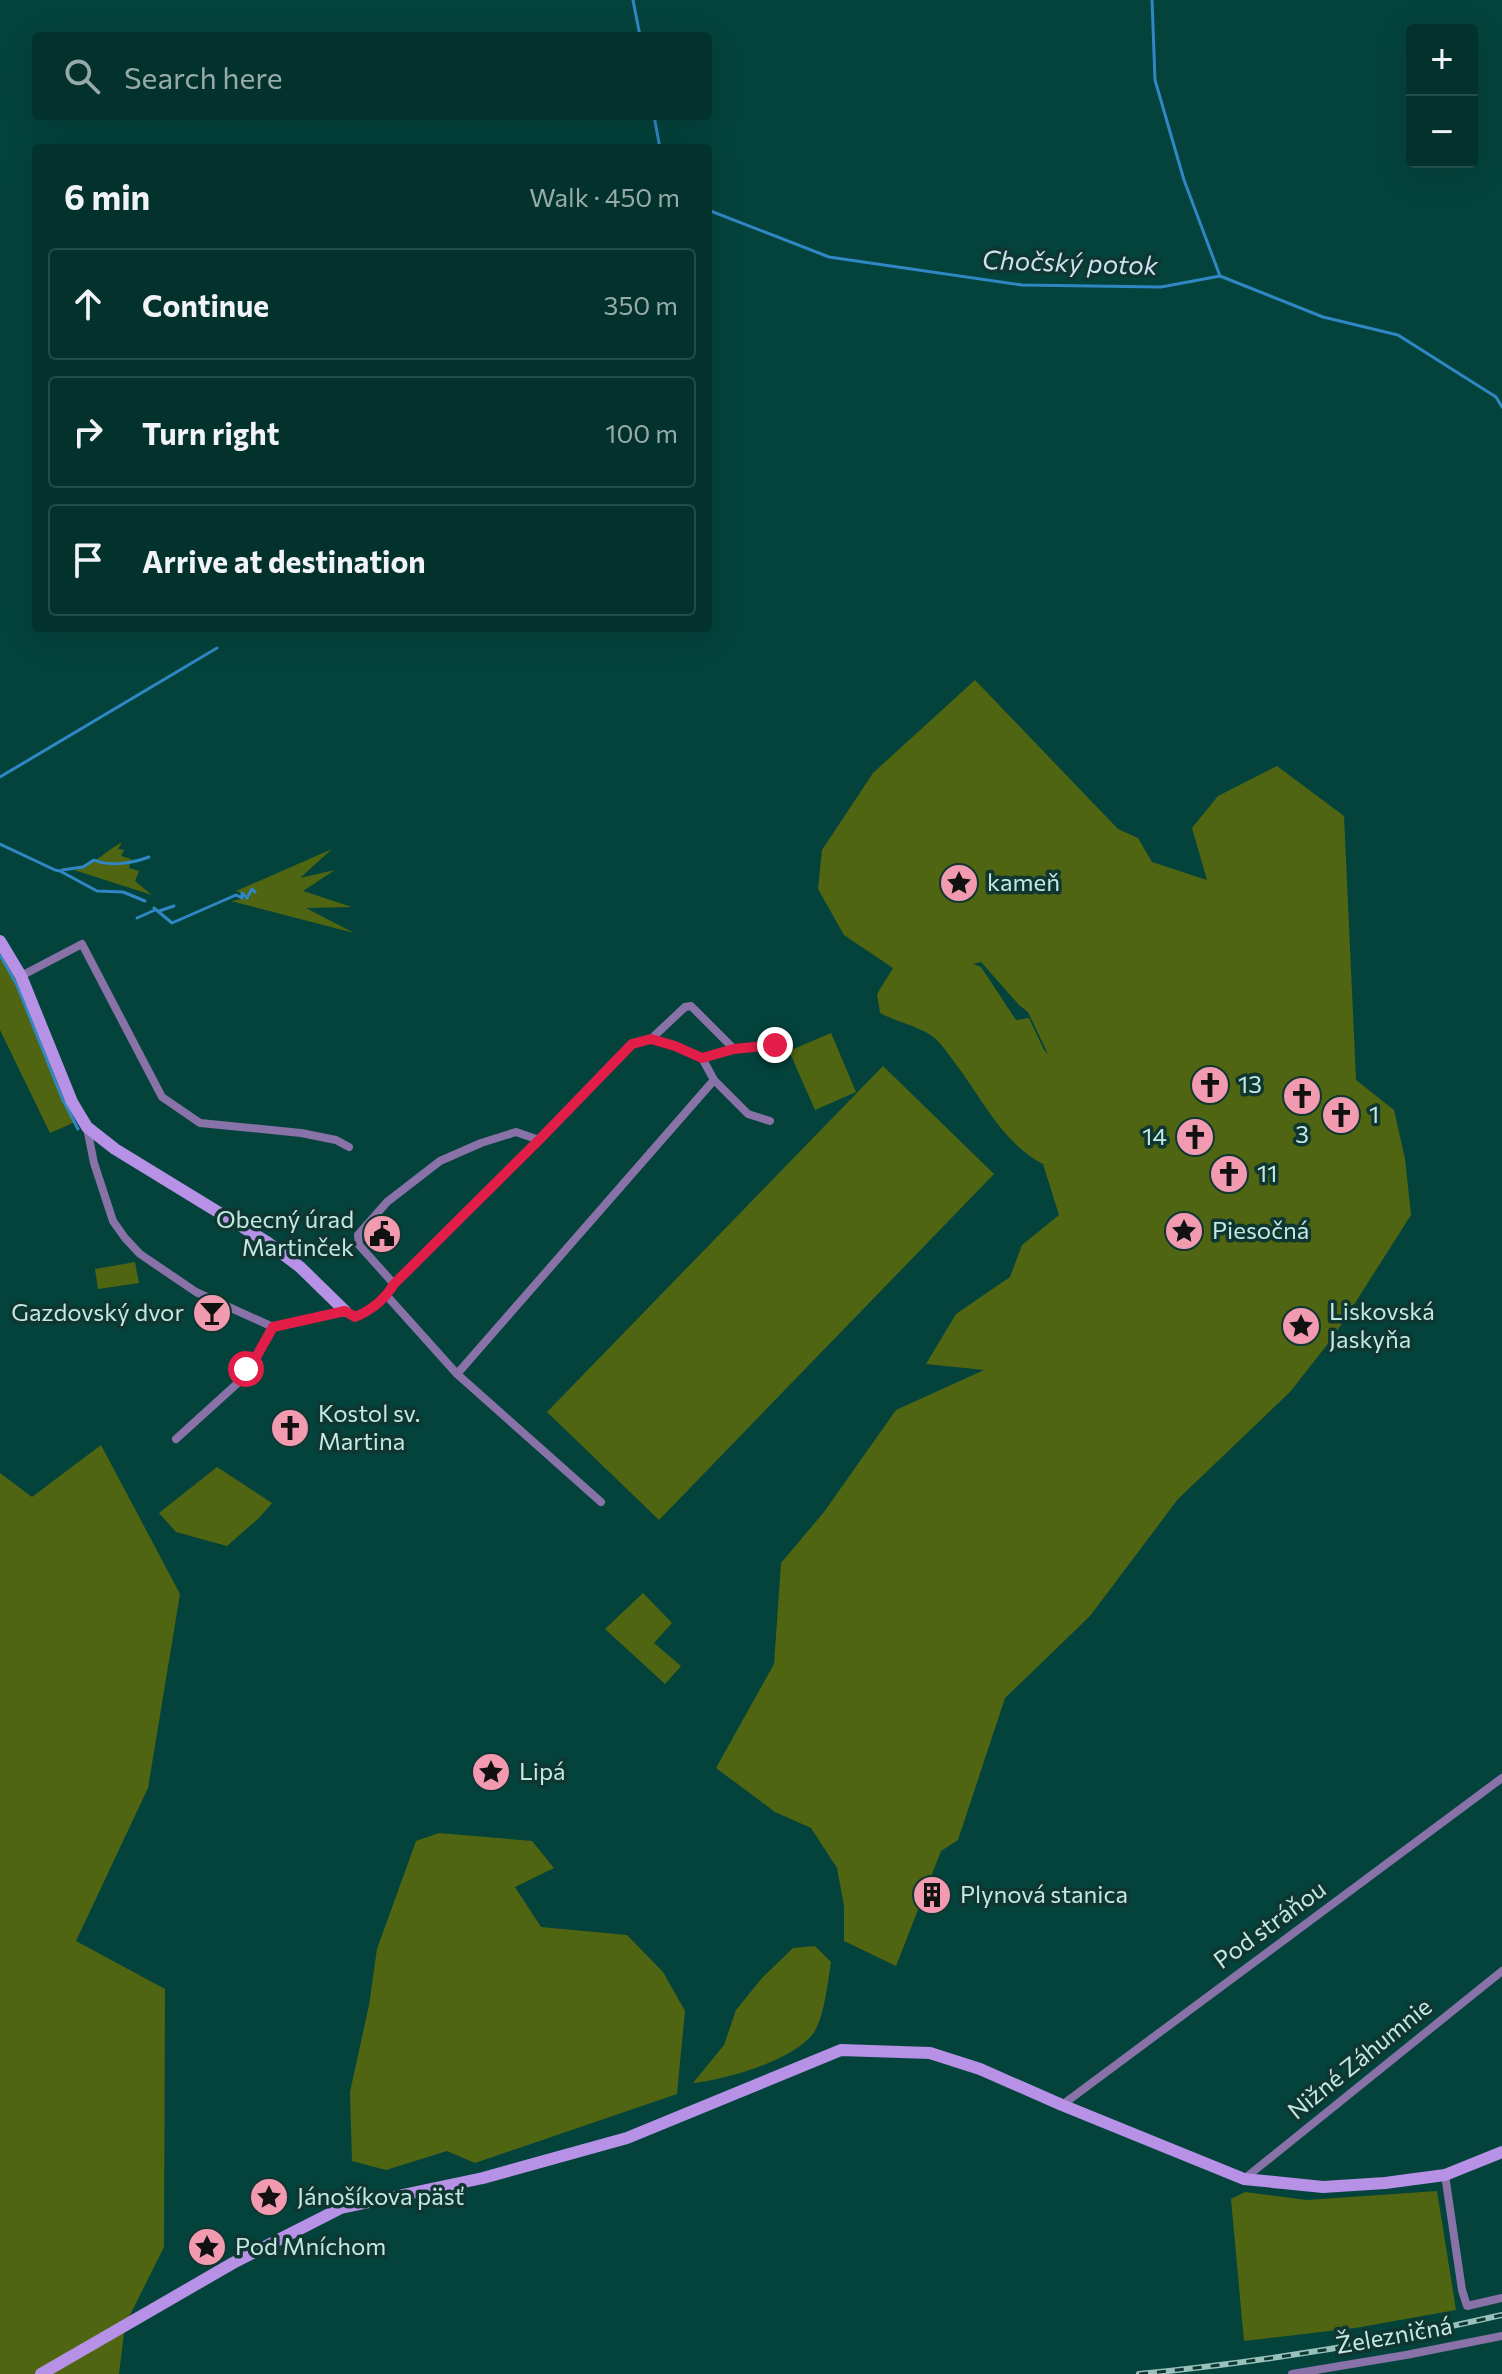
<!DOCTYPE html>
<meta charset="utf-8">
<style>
:root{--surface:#03322d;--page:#0d3a35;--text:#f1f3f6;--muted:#97aaaa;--line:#244d49}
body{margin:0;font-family:Commissioner,sans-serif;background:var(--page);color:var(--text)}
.controls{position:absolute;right:24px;top:24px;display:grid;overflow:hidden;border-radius:8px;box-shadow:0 8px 32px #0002}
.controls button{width:72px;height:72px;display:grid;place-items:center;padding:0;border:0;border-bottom:2px solid var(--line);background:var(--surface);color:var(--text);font:40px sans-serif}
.stop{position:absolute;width:24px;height:24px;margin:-18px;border:6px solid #e11d48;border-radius:50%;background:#fff}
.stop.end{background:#e11d48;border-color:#fff;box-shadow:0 2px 8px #0008}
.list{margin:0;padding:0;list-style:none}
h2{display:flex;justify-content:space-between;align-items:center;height:104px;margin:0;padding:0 32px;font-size:34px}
h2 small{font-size:26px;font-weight:400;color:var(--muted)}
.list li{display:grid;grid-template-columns:52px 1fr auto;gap:24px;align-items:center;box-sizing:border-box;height:112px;margin:0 16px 16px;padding:0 16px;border:2px solid var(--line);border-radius:8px}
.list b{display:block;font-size:30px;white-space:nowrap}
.list em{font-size:26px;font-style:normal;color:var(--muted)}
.icon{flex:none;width:44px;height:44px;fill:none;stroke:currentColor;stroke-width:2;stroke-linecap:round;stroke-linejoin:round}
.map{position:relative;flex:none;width:1502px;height:2374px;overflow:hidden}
.search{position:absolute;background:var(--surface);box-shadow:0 8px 32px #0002;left:32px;top:32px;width:680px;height:88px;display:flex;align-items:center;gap:20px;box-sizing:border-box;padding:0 28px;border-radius:8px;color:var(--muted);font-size:30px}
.panel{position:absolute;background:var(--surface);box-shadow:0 8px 32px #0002;left:32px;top:144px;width:680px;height:488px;border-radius:8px}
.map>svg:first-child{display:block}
.green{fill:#506511;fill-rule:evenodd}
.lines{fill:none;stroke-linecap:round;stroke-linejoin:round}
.stream{stroke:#2f87c4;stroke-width:3}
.street{stroke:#8972a7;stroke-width:8}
.secondary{stroke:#b691e5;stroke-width:12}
.rail-casing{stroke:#98c1bb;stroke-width:6}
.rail{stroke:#0f3631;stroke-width:3;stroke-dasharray:9;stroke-linecap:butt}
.route{stroke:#e11d48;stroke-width:10}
.labels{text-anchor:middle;stroke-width:7;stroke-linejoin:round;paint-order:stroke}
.poi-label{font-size:24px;fill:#c6e8e2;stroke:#0f3631;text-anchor:start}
.street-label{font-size:24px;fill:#c6e8e2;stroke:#0f3631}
.water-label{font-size:26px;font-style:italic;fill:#cee1f1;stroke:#0f3631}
</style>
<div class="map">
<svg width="1502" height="2374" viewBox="0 0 1502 2374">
<rect width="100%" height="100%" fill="#04433c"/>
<g class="green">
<path d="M975,680L1118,829L1138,838L1152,862L1207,880L1192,828L1218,796L1277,766L1344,816L1356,1080L1394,1110L1405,1159L1411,1215L1334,1336L1290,1392L1178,1499L1090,1616L1005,1698L958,1840L941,1851L896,1966L844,1941V1906L837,1868L811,1828L775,1812L716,1768L774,1664L781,1563L824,1512L896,1410L984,1370L926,1364L956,1314L1010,1277L1022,1245L1059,1215L1043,1164C1003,1144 982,1098 955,1063C949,1055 943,1046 936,1039C920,1026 899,1023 880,1013L877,994L893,968L844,935L818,889L822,850L873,773ZM981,962L1019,1005L1028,1012L1048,1054L1044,1050L1029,1018L1016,1020L981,967L973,964Z"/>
<path d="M122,842L118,849L124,850L121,856L131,859L129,868L139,871L135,881L152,895L74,870C92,867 105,851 122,842Z"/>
<path d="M332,849L300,878L335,870L303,891L352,907L306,908L354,933L231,901L251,897L236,891Z"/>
<path d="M0,953L19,983L75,1122L50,1133L0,1030Z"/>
<path d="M831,1033L856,1092L815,1110L789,1051Z"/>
<path d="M883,1066L994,1174L659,1520L547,1412Z"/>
<path d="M135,1262L139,1283L98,1289L95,1269Z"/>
<path d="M101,1445L180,1594L148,1788L76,1941L165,1989L164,2247L125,2325L119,2374H0V1473L32,1497Z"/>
<path d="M217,1467L272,1503L259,1518L227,1546L176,1532L159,1513Z"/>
<path d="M643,1593L672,1623L654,1643L681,1666L665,1684L605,1629Z"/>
<path d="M439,1833L532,1841L554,1868L515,1887L541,1927L627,1935L663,1972L685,2011L677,2094L475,2163L447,2151L386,2170L352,2161L350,2092L369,2005L377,1949L416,1841Z"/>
<path d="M815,1946L831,1962C828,1981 825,2011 816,2029C800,2059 725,2080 693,2083L724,2045L736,2010L762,1978L793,1948Z"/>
<path d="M1437,2191L1456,2310L1355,2328L1244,2341L1231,2199L1245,2192L1307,2200Z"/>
</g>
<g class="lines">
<g class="stream">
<path d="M633,0L640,36"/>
<path d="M1152,0L1155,80L1184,180L1220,276"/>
<path d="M654,116L660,148"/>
<path d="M708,210L829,257L1022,285L1161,287L1220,276L1323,317L1398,335L1496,397L1502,407"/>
<path d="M0,777L217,648"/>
<path d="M0,844L55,870L60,871L97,891L123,892L145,901"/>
<path d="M62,870L83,867L94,860C110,867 133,863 149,857"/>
<path d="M154,908L172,923L236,895L242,898V893L247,898L252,889L255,892"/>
<path d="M159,911L174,906"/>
<path d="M137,918L155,910"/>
<path d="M0,955L17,985L62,1098L78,1129"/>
</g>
<g class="street">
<path d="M21,976L82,944L162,1097L200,1123L301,1133L336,1140L349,1147"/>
<path d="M651,1039L685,1007L691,1006L734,1049"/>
<path d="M702,1058L734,1049L775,1045"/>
<path d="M87,1128L94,1163L113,1221L125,1238L140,1254L196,1292L273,1327L345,1311L355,1317C372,1309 385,1299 394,1284L539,1140L632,1044L651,1039L675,1046L702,1058L714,1080L748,1114L770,1121"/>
<path d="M394,1284L359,1245L358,1235L387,1202L440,1161L481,1143L516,1132L539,1140"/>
<path d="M387,1296L457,1374L601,1502"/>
<path d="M457,1374L714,1080"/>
<path d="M176,1439L240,1381L255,1359L273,1327"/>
<path d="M1062,2105L1502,1778"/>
<path d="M1445,2175L1462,2290L1467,2306L1502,2298"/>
<path d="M1244,2179L1502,1971"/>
<path d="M1292,2374L1406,2355L1502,2336"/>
</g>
<g class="secondary">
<path d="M0,941L21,976L72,1102L87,1127L115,1149L267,1242L300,1267L345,1311"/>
<path d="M41,2374L233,2263L341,2208L483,2178L627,2138L841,2050L930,2053L980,2069L1062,2105L1244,2179L1323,2187L1385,2183L1445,2175L1502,2152"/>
</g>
<defs>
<path id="rail" d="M1139,2374C1261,2362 1382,2343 1502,2315"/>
</defs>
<use href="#rail" class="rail-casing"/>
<use href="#rail" class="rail"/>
</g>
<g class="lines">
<path class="route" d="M246,1369L255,1359L273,1327L345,1311L355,1317C372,1310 385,1299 394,1284L539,1140L632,1044L651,1039L675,1046L702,1058L734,1049L775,1045"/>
</g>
<defs>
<symbol id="sight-disc" viewBox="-11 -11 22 22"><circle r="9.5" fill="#f29ab0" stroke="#0f3631"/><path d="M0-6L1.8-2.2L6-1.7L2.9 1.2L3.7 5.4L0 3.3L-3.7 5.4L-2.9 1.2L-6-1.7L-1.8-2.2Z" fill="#111"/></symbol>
<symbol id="church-disc" viewBox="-11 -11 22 22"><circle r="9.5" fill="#f29ab0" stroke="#0f3631"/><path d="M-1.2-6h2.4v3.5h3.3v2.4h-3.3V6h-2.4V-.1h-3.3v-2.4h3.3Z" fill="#111"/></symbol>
<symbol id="civic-disc" viewBox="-11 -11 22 22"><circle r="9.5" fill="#f29ab0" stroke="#0f3631"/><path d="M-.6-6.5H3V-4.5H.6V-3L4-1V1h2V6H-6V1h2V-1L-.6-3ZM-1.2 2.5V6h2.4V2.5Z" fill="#111"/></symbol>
<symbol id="bar-disc" viewBox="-11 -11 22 22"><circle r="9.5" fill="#f29ab0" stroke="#0f3631"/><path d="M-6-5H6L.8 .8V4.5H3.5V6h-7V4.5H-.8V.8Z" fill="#111"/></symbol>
<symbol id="building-disc" viewBox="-11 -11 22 22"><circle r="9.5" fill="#f29ab0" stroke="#0f3631"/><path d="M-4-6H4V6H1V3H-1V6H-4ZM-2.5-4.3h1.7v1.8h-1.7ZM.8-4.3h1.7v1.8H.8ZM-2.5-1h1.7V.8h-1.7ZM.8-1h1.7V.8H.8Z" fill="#111"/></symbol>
</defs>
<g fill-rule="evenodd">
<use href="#sight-disc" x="937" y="861" width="44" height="44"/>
<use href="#church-disc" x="1188" y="1063" width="44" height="44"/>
<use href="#church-disc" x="1280" y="1074" width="44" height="44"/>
<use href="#church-disc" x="1319" y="1093" width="44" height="44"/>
<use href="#church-disc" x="1173" y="1115" width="44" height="44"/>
<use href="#church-disc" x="1207" y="1152" width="44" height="44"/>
<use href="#sight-disc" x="1162" y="1209" width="44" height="44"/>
<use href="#civic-disc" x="360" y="1212" width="44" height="44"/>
<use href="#bar-disc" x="190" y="1291" width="44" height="44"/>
<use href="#sight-disc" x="1279" y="1304" width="44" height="44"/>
<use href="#church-disc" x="268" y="1406" width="44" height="44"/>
<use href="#sight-disc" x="469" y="1750" width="44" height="44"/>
<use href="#building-disc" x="910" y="1873" width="44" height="44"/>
<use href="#sight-disc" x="247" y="2175" width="44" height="44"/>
<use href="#sight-disc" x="185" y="2225" width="44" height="44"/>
</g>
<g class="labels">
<g class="poi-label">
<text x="987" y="891">kameň</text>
<text x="1238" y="1093">13</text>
<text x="1369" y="1123">1</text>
<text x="1302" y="1143" text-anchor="middle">3</text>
<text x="1167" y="1145" text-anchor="end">14</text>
<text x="1257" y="1182">11</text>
<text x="354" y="1228" text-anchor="end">Obecný úrad<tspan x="354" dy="28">Martinček</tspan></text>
<text x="1212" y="1239">Piesočná</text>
<text x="1329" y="1320">Liskovská<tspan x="1329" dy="28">Jaskyňa</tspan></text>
<text x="184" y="1321" text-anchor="end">Gazdovský dvor</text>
<text x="318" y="1422">Kostol sv.<tspan x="318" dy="28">Martina</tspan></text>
<text x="519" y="1780">Lipá</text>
<text x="960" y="1903">Plynová stanica</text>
<text x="297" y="2205">Jánošíkova päsť</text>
<text x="235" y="2255">Pod Mníchom</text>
</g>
<g class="street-label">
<text transform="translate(1270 1925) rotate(-36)" y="8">Pod stráňou</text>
<text transform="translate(1360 2059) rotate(-39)" y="8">Nižné Záhumnie</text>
<text transform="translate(1394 2336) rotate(-10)" y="8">Železničná</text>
</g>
<g class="water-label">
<text transform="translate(1070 263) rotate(2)" y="9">Chočský potok</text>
</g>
</g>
</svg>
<div class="controls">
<button>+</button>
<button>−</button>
</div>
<div class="stop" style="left:246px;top:1369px"></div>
<div class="stop end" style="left:775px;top:1045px"></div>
<div class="search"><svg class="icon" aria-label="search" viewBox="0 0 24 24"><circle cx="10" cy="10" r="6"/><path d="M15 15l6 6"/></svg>Search here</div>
<section class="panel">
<h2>6 min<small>Walk · 450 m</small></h2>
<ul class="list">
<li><svg class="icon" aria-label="ahead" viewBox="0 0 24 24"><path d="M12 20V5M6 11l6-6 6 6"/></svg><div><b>Continue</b></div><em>350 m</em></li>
<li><svg class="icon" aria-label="right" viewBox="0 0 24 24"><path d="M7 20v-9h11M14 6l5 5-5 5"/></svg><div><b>Turn right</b></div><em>100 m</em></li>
<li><svg class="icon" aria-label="arrive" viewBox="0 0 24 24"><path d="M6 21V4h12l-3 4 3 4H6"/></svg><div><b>Arrive at destination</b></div></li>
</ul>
</section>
</div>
